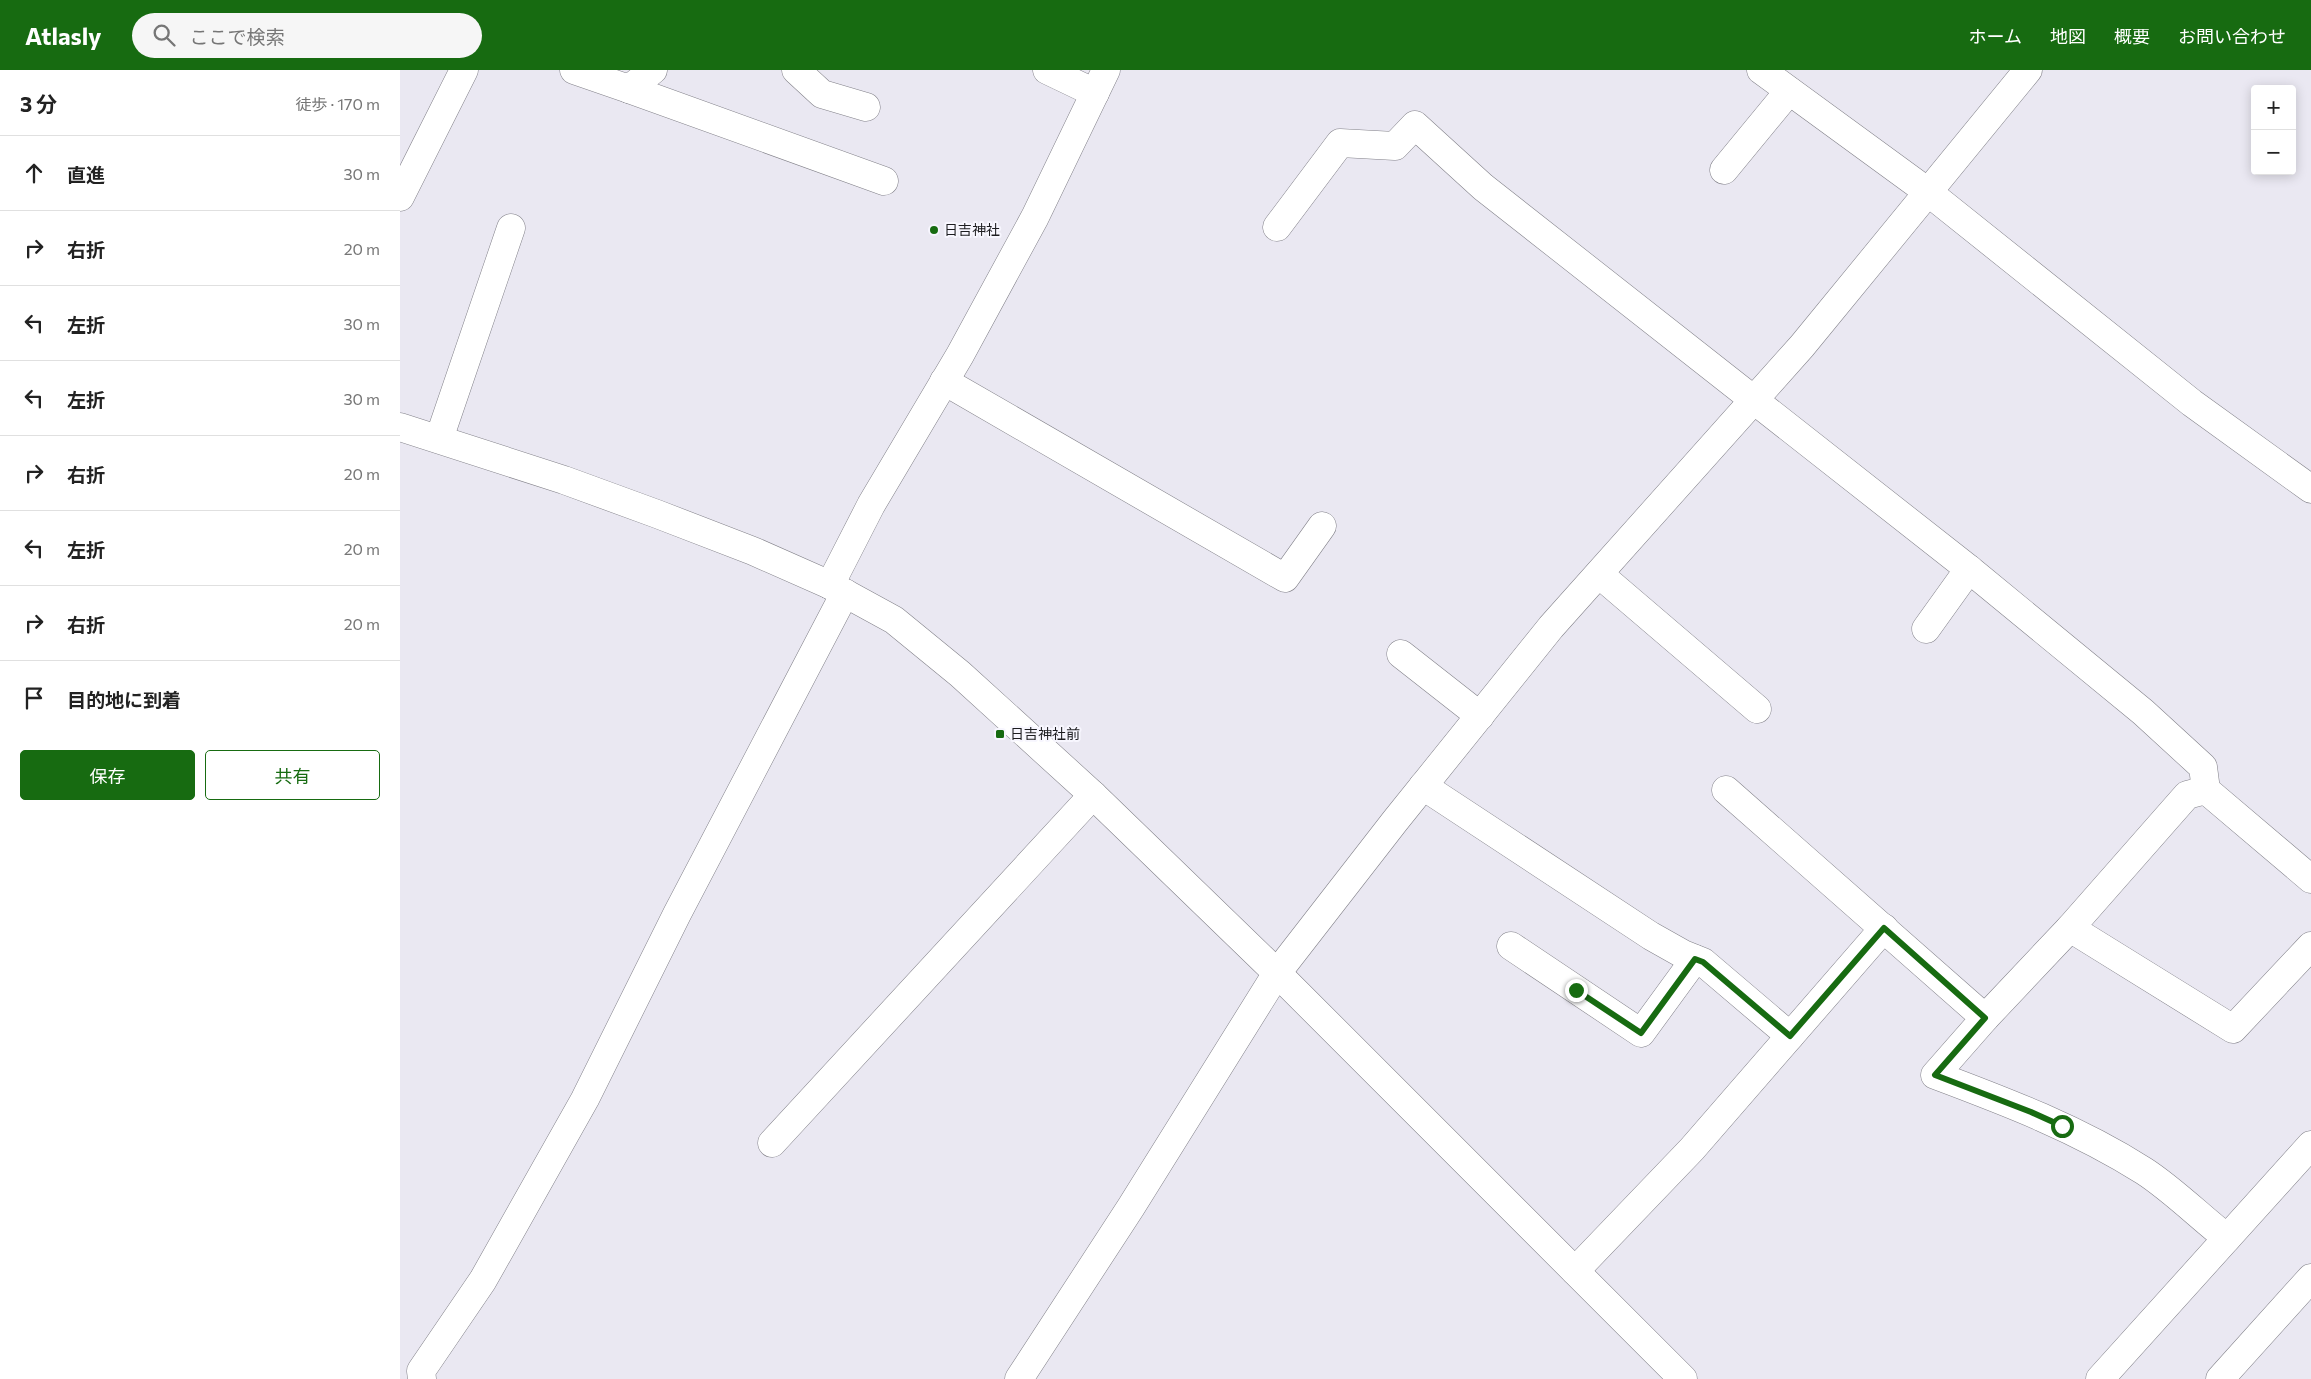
<!DOCTYPE html>
<html lang="ja">
<meta charset="utf-8">
<style>
:root{--surface:#fff;--page:#f6f6f6;--text:#222;--muted:#767676;--line:#e0e0e0;--accent:#176b11}
body{margin:0;font-family:Commissioner,"Noto Sans JP",sans-serif;background:var(--page);color:var(--text)}
.controls{position:absolute;right:15px;top:15px;display:grid;overflow:hidden;border-radius:5px;box-shadow:0 2px 12px #0003}
.controls button{width:45px;height:45px;display:grid;place-items:center;padding:0;border:0;border-bottom:1px solid var(--line);background:var(--surface);color:var(--text);font:25px sans-serif}
.stop{position:absolute;width:15px;height:15px;margin:-11px;border:4px solid #176b11;border-radius:50%;background:#fff}
.stop.end{background:#176b11;border-color:#fff;box-shadow:0 1px 5px #0008}
.list{margin:0;padding:0;list-style:none}
h2{display:flex;justify-content:space-between;align-items:center;height:65px;margin:0;padding:0 20px;font-size:21px}
h2 small{font-size:16px;font-weight:400;color:var(--muted)}
.list li{display:grid;grid-template-columns:32px 1fr auto;gap:15px;align-items:center;box-sizing:border-box;height:75px;padding:0 20px;border-top:1px solid var(--line)}
.list b{display:block;font-size:19px;white-space:nowrap}
.list em{font-size:16px;font-style:normal;color:var(--muted)}
.actions{display:flex;gap:10px;padding:15px 20px}
.actions a{flex:1;padding:11px 0;border:1px solid var(--accent);border-radius:5px;text-align:center;font-size:18px;color:var(--accent)}
.actions .main{background:var(--accent);color:#fff}
.icon{flex:none;width:28px;height:28px;fill:none;stroke:currentColor;stroke-width:2;stroke-linecap:round;stroke-linejoin:round}
.map{position:relative;flex:none;width:1911px;height:1309px;overflow:hidden}
header{display:flex;align-items:center;gap:30px;box-sizing:border-box;height:70px;padding:0 25px;background:var(--accent);color:#fff}
header strong{font-size:24px}
nav{display:flex;gap:28px;margin-inline-start:auto;font-size:18px}
.search{width:350px;height:45px;background:var(--page);display:flex;align-items:center;gap:12px;box-sizing:border-box;padding:0 18px;border-radius:28px;color:var(--muted);font-size:19px}
main{display:flex}
aside{flex:1;background:var(--surface)}
.map>svg:first-child{display:block}
.lines{fill:none;stroke-linecap:round;stroke-linejoin:round}
.minor-casing{stroke:#828189;stroke-width:29}
.minor{stroke:#fff;stroke-width:28}
.route{stroke:#176b11;stroke-width:6}
.poi-dot{fill:#176b11;stroke:#f7f6fe;stroke-width:2}
.labels{text-anchor:middle;stroke-width:4;stroke-linejoin:round;paint-order:stroke}
.poi-label{font-size:14px;fill:#1d1d20;stroke:#f7f6fe;text-anchor:start}
</style>
<header>
<strong>Atlasly</strong>
<div class="search"><svg class="icon" aria-label="search" viewBox="0 0 24 24"><circle cx="10" cy="10" r="6"/><path d="M15 15l6 6"/></svg>ここで検索</div>
<nav><a>ホーム</a><a>地図</a><a>概要</a><a>お問い合わせ</a></nav>
</header>
<main>
<aside>
<h2>3 分<small>徒歩 · 170 m</small></h2>
<ul class="list">
<li><svg class="icon" aria-label="ahead" viewBox="0 0 24 24"><path d="M12 20V5M6 11l6-6 6 6"/></svg><div><b>直進</b></div><em>30 m</em></li>
<li><svg class="icon" aria-label="right" viewBox="0 0 24 24"><path d="M7 20v-9h11M14 6l5 5-5 5"/></svg><div><b>右折</b></div><em>20 m</em></li>
<li><svg class="icon" aria-label="left" viewBox="0 0 24 24"><path d="M17 20v-9H6M10 6l-5 5 5 5"/></svg><div><b>左折</b></div><em>30 m</em></li>
<li><svg class="icon" aria-label="left" viewBox="0 0 24 24"><path d="M17 20v-9H6M10 6l-5 5 5 5"/></svg><div><b>左折</b></div><em>30 m</em></li>
<li><svg class="icon" aria-label="right" viewBox="0 0 24 24"><path d="M7 20v-9h11M14 6l5 5-5 5"/></svg><div><b>右折</b></div><em>20 m</em></li>
<li><svg class="icon" aria-label="left" viewBox="0 0 24 24"><path d="M17 20v-9H6M10 6l-5 5 5 5"/></svg><div><b>左折</b></div><em>20 m</em></li>
<li><svg class="icon" aria-label="right" viewBox="0 0 24 24"><path d="M7 20v-9h11M14 6l5 5-5 5"/></svg><div><b>右折</b></div><em>20 m</em></li>
<li><svg class="icon" aria-label="arrive" viewBox="0 0 24 24"><path d="M6 21V4h12l-3 4 3 4H6"/></svg><div><b>目的地に到着</b></div></li>
</ul>
<div class="actions"><a class="main">保存</a><a>共有</a></div>
</aside>
<div class="map">
<svg width="1911" height="1309" viewBox="0 0 1911 1309">
<rect width="100%" height="100%" fill="#eae8f2"/>
<g class="lines">
<defs>
<g id="minor">
<path d="M174,0L229,19L253,0"/>
<path d="M396,0L422,24L466,37"/>
<path d="M647,0L695,23"/>
<path d="M1361,0L1528,122L1792,333L1911,419"/>
<path d="M229,19L484,111"/>
<path d="M1324,100L1389,21"/>
<path d="M0,127L64,0"/>
<path d="M877,157L940,73L995,76L1015,55L1083,117L1569,499L1743,642L1803,697L1806,720L1911,809"/>
<path d="M544,311L885,508L922,456"/>
<path d="M0,357L164,410L257,444L353,481L430,515L494,550L560,604L693,725L877,903L1283,1309"/>
<path d="M39,369L111,158"/>
<path d="M1199,504L1357,639"/>
<path d="M430,515L471,435L560,285L635,147L706,0"/>
<path d="M1526,559L1569,499"/>
<path d="M1001,584L1080,646"/>
<path d="M1023,716L1251,866L1283,884L1303,892L1390,966"/>
<path d="M1326,720L1585,948L1535,1005C1607,1032 1678,1059 1744,1101C1772,1119 1800,1147 1827,1168"/>
<path d="M1806,720L1787,725L1670,858L1833,959L1911,876"/>
<path d="M1111,876L1241,963L1295,889"/>
<path d="M1585,948L1670,858"/>
<path d="M372,1073L693,725"/>
<path d="M1175,1201L1292,1079L1484,858"/>
<path d="M22,1309L21,1301L83,1210L185,1029L277,844L445,523"/>
<path d="M619,1309L731,1137L877,903L995,751L1151,557L1402,276L1628,0"/>
<path d="M1700,1309L1911,1075"/>
<path d="M1820,1309L1911,1208"/>
</g>
</defs>
<use href="#minor" class="minor-casing"/>
<use href="#minor" class="minor"/>
</g>
<g class="lines">
<path class="route" d="M1176,920L1241,963L1295,889L1303,892L1390,966L1484,858L1585,948L1535,1005L1631,1042L1662,1056"/>
</g>
<g class="poi-dot">
<circle cx="534" cy="160" r="5"/>
<rect x="595" y="659" width="10" height="10" rx="2.5"/>
</g>
<g class="labels">
<g class="poi-label">
<text x="544" y="165">日吉神社</text>
<text x="610" y="669">日吉神社前</text>
</g>
</g>
</svg>
<div class="controls">
<button>+</button>
<button>−</button>
</div>
<div class="stop" style="left:1662px;top:1056px"></div>
<div class="stop end" style="left:1176px;top:920px"></div>
</div>
</main>
